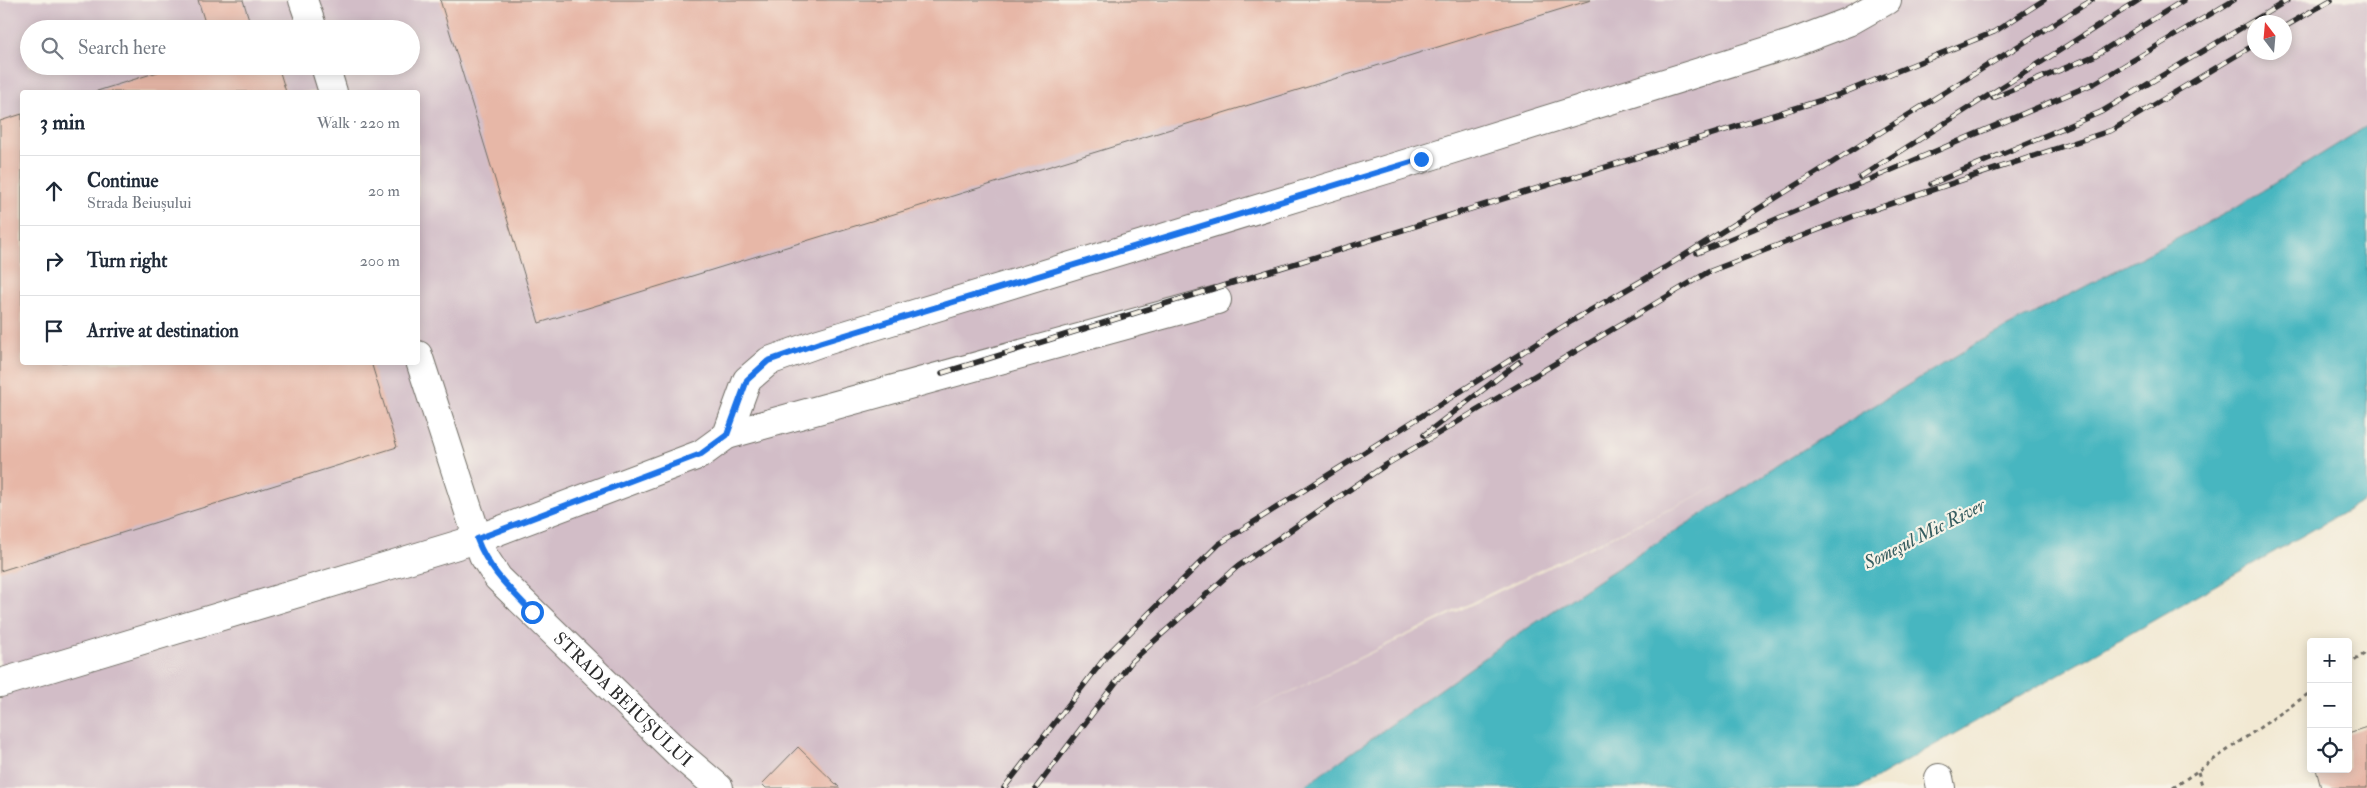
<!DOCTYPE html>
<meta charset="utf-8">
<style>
:root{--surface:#fff;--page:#f2f2f3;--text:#1f2937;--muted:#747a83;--line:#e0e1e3}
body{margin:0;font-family:"IM FELL Double Pica",serif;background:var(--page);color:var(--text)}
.controls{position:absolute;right:15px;bottom:15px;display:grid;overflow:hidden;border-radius:5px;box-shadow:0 2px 12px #0003}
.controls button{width:45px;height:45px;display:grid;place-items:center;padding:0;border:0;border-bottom:1px solid var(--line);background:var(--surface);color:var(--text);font:25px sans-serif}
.compass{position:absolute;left:2247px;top:15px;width:45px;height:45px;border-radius:50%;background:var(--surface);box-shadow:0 2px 12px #0003;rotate:344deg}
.stop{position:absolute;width:15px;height:15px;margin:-11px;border:4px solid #1a73e8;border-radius:50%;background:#fff}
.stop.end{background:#1a73e8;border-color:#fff;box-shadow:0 1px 5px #0008}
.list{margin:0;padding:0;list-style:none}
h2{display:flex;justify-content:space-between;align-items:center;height:65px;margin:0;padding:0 20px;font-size:21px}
h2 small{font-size:16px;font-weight:400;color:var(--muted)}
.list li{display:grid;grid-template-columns:32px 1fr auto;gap:15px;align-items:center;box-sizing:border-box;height:70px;padding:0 20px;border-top:1px solid var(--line)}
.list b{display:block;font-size:19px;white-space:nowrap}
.list p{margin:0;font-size:16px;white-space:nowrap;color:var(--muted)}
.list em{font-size:16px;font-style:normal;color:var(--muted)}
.icon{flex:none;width:28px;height:28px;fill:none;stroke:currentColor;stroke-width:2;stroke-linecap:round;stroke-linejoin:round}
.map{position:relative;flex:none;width:2367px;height:788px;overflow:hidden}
.search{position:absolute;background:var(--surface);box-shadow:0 2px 12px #0003;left:20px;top:20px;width:400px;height:55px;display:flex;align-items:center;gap:12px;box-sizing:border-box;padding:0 18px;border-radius:28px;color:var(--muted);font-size:19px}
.panel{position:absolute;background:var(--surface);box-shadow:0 2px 12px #0003;left:20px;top:90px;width:400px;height:275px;border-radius:5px}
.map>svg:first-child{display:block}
.industrial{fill:#d2bdc7;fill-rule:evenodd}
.water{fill:#47b6c0;stroke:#397076}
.building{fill:#e7b7a7}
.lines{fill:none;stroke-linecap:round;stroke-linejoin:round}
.minor-casing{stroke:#716e66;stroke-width:30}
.path{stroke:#716e66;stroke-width:3;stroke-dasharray:4 4;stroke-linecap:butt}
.minor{stroke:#fff;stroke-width:28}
.rail-casing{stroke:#2b2b2b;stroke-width:5.5}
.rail{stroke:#f7f3e8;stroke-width:4;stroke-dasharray:11;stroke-linecap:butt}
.route{stroke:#1a73e8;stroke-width:6}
.labels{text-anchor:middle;stroke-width:4.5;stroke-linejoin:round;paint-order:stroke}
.street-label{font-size:18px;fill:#2b2b2b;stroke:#f7f3e8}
.water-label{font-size:19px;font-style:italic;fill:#355c5f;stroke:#f7f3e8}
</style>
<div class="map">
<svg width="2367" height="788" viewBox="0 0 2367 788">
<rect width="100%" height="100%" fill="#f7f3e8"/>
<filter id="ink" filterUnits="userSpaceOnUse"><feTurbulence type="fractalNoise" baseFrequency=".02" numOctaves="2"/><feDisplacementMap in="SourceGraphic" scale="10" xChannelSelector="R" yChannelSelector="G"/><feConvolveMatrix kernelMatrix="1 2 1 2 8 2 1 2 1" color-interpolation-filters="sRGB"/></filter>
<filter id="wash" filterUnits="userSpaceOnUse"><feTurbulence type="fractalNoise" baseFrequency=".0096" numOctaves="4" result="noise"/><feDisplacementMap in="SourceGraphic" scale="20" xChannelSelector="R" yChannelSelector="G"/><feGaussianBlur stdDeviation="1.12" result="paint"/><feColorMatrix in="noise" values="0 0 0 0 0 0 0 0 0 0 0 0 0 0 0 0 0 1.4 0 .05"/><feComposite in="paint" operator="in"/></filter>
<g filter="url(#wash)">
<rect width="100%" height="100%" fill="#f2e9d3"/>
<path class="industrial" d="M0,0H2367V126L2228,212L1977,343L1826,435L1605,576L1507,642L1302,788H0ZM2254,22H2284V52H2254ZM29,29H411V66H29ZM22,92H418V362H22ZM1741,475L1232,720L1493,592Z"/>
<path class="water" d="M2367,126V499L1859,788H1302L1507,642L1605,576L1826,435L1977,343L2228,212Z"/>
<g id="blocks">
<g class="building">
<path d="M198,0H243L252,29H207Z"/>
<path d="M440,0H1591L539,323Z"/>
<path d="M177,66H278L286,92H94Z"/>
<path d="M22,114V362H371L397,447L0,571V121Z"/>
<path d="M2367,727V788H2321L2316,769H2348V733Z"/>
<path d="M798,747L840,788H766L762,784Z"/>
</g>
</g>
</g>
<g filter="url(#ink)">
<use href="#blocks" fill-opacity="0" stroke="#716e66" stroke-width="1"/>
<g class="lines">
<defs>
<g id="minor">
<path d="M303,0L313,29"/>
<path d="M325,66L333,92"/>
<path id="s1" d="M418,355L483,555L498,578L680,755L719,788"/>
<path d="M727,435L1217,300"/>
<path d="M0,683L477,539L701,454L727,435L747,380L769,361L819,343L1421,159L1793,43L1848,22L1887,0"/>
<path d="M1939,778L1941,788"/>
</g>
</defs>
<use href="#minor" class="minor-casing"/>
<g class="path">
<path d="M2348,665L2367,652"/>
<path d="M2198,772L2203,788"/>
<path d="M2173,788L2311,692"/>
</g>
<use href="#minor" class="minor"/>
<defs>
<g id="rail">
<path d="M2284,27L2331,0"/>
<path d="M1993,98L2094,56L2184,0"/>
<path d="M1860,177L2139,0"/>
<path d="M1931,184L2101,112L2288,0"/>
<path d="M1697,253L2095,83L2234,0"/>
<path d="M942,373L1838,95L1994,32L2044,0"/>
<path d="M1424,435L1519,362"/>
<path d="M1004,788L1108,654L1219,544L1572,321L1664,268L2092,0"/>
<path d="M1036,788L1132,661L1237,567L1384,466L1708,272L1854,216L2112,130L2254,45"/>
</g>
</defs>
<use href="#rail" class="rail-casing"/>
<use href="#rail" class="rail"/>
</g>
</g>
<g class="lines" filter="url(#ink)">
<path class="route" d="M532,612C510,589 488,569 477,539L701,454L727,435L747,380L768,361L819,343L1421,159"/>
</g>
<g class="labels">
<g class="street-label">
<text dy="6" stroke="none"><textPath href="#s1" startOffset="412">STRADA BEIUȘULUI</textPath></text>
</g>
<g class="water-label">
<text transform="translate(1924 533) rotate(-27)" y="7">Someşul Mic River</text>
</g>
</g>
</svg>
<div class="controls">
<button>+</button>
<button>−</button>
<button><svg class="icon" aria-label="locate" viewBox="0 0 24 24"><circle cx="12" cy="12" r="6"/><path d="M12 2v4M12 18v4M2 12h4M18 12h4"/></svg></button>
</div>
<svg class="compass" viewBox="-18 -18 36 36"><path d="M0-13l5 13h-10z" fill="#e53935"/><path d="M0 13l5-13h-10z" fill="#747a83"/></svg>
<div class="stop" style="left:532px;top:612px"></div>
<div class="stop end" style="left:1421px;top:159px"></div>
<div class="search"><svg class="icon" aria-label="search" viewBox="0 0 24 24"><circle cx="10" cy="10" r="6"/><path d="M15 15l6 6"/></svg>Search here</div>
<section class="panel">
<h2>3 min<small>Walk · 220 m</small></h2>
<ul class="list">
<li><svg class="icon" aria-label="ahead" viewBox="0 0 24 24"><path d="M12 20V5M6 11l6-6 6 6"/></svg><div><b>Continue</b><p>Strada Beiușului</p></div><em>20 m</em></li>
<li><svg class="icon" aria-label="right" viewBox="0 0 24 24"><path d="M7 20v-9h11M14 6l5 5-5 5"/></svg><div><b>Turn right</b></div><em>200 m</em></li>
<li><svg class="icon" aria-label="arrive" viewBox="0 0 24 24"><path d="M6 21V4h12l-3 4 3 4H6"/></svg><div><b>Arrive at destination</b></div></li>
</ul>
</section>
</div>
